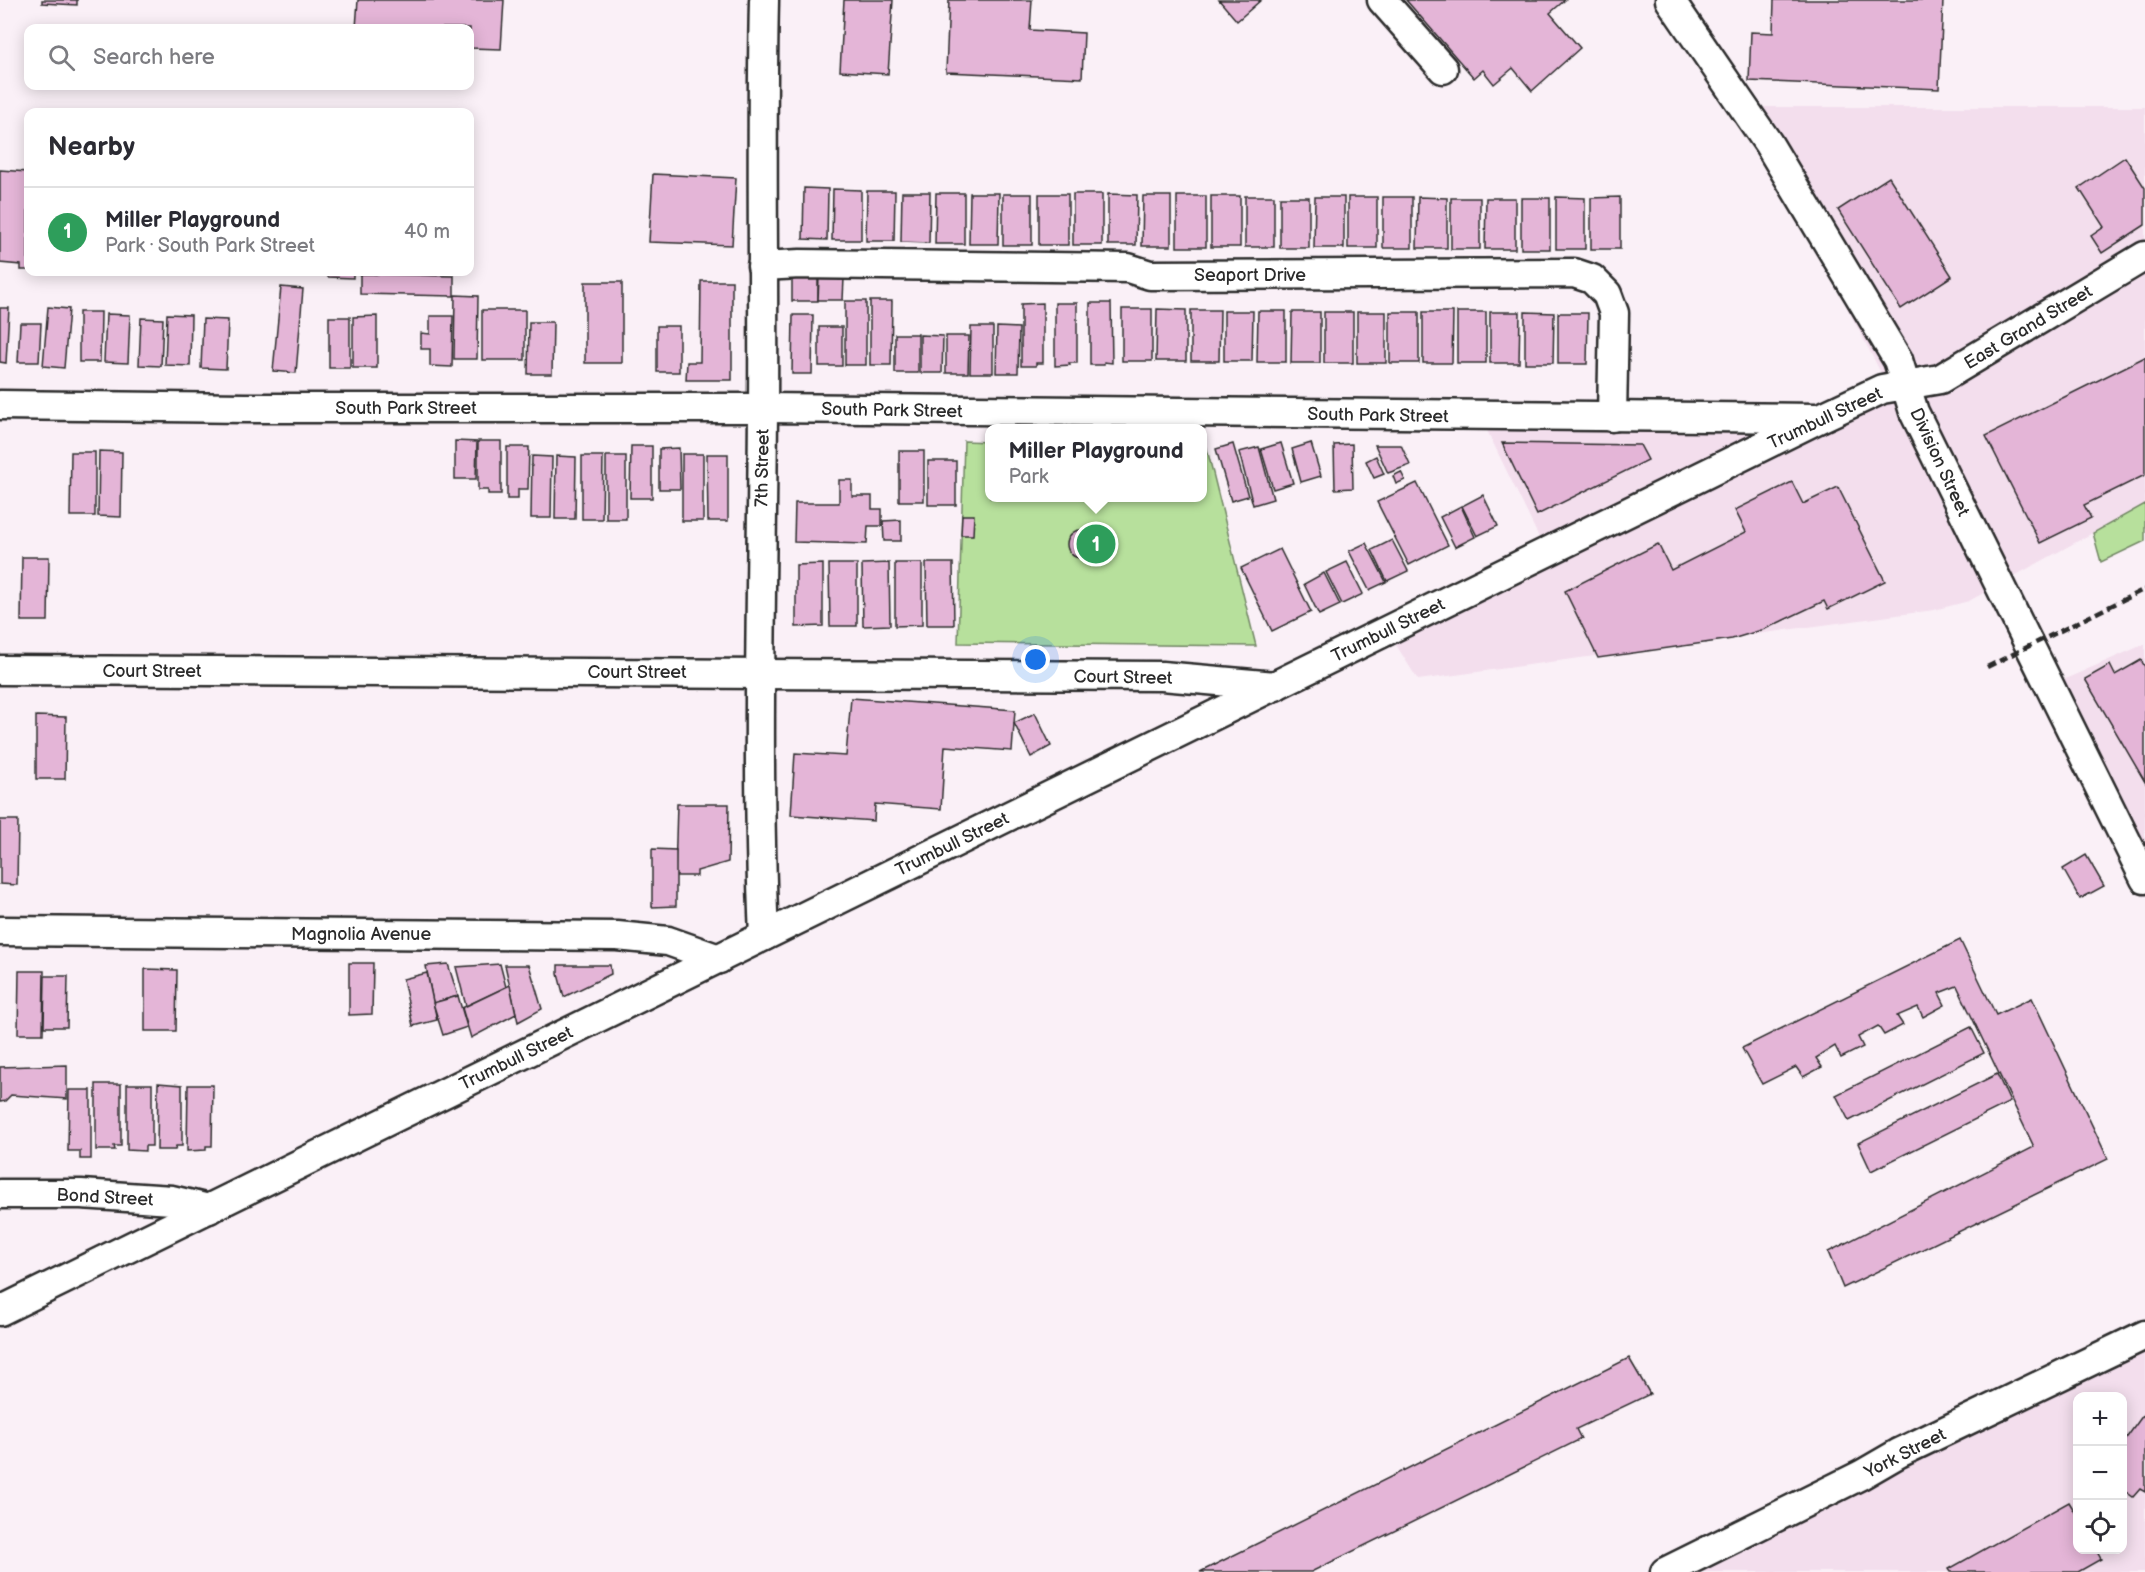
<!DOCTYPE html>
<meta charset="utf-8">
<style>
:root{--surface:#fff;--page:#f7f7f7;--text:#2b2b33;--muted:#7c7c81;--line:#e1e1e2;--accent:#111827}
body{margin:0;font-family:"Balsamiq Sans",sans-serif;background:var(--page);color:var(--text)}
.controls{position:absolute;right:18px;bottom:18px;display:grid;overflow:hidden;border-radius:12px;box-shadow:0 3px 15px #0003}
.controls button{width:54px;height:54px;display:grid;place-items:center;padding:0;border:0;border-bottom:2px solid var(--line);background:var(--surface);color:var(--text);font:30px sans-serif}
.you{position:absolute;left:1036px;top:660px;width:21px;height:21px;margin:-15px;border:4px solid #fff;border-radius:50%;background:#1a73e8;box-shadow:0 0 0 9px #1a73e833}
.badge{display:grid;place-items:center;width:39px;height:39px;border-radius:50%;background:var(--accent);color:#fff;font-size:20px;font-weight:700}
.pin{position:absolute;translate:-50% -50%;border:3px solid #fff;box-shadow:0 2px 6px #0006}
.popup{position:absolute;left:985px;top:424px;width:222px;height:78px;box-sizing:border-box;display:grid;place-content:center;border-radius:12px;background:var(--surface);filter:drop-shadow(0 2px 4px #0005);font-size:20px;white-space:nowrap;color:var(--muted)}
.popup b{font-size:22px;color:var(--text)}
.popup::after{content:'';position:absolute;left:50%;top:100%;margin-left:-12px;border:12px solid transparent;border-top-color:var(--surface)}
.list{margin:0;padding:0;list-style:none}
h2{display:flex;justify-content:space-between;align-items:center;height:78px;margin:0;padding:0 24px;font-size:26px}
h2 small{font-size:20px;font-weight:400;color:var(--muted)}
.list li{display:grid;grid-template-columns:39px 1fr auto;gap:18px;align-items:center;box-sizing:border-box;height:90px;padding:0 24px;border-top:2px solid var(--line)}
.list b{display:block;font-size:22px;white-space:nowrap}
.list p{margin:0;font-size:20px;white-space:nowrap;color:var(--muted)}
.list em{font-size:20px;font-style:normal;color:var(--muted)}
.icon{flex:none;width:33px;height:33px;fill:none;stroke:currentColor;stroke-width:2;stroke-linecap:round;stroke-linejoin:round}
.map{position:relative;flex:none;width:2145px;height:1572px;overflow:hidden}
.search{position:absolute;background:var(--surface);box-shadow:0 3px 15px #0003;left:24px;top:24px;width:450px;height:66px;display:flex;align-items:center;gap:15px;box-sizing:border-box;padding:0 21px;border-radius:12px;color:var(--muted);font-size:22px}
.panel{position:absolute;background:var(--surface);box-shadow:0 3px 15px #0003;left:24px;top:108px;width:450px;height:168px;border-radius:12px}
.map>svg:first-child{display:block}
.built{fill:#f3deed;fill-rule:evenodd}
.green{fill:#b7e09c;stroke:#718664;stroke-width:1.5}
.building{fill:#e4b5d7;stroke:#2b2b2b;stroke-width:1.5}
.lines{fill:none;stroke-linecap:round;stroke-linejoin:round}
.minor-casing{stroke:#2b2b2b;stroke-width:33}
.minor{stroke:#fff;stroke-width:28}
.rail{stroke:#2b2b2b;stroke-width:4.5;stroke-dasharray:9 4.5;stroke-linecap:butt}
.labels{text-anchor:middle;stroke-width:4.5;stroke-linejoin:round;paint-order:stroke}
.street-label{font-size:18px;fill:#2b2b2b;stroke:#fff}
</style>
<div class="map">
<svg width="2145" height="1572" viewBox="0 0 2145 1572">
<rect width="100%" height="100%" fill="#faf0f7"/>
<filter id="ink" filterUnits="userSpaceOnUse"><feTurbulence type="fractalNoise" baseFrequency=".0167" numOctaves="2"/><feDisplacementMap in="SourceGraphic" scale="12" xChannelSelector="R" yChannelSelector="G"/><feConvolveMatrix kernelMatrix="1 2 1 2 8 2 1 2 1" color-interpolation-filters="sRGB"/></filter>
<g filter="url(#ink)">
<g class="built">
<path d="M1733,107H2145V504L1969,601L1934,610L1418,680L1388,632L1547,554L1481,418L1804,427L1890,390L1782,182Z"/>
<path d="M2145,644V898L2040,690Z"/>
<path d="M2145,1340V1572H1677ZM2078,1396H2122V1550H2078Z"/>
</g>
<g class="green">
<path d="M964,441L989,442L990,498H1202L1203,445H1206L1256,646L958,643Z"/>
<path d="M2145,504V541L2101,562L2093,533Z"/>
</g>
<g class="building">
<path d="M42,0H77V5L42,3Z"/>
<path d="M358,0H504L501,49L470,48V28H356Z"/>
<path d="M844,0H893L888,74L840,71Z"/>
<path d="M949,0H1032L1030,30L1084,33L1082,78L946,72Z"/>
<path d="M1219,0H1261L1237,21Z"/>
<path d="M1406,0H1565L1550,13L1580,48L1532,91L1513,68L1494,84L1483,70L1474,78Z"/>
<path d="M1774,0H1943L1939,89L1749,81L1751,32L1773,33Z"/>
<path d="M2125,157L2145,188V225L2102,253L2091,236L2104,227L2079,188Z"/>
<path d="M0,170L28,172V270H21V265L0,263Z"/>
<path d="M653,174L736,178L732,245L649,242Z"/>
<path d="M1889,177L1952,276L1901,309L1838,210Z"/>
<path d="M804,188L828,189L827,240L803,239Z"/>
<path d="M833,189L861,190V240H832Z"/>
<path d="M867,191H895L894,241H866Z"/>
<path d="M902,192H930L929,243L901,242Z"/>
<path d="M936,193H964V244H935Z"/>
<path d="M970,193H999L998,244H969Z"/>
<rect x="1003" y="194" width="29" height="51"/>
<rect x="1039" y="194" width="29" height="51"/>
<rect x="1073" y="194" width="29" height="51"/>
<path d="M1108,194L1137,195L1136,245H1108Z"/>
<path d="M1143,196H1171V246H1142Z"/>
<rect x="1177" y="196" width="29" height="51"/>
<rect x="1211" y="196" width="29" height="51"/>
<rect x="1245" y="196" width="29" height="51"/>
<rect x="1280" y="197" width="29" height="51"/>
<path d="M1315,197H1344V248H1314Z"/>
<rect x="1348" y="197" width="29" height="51"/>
<rect x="1383" y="197" width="29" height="51"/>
<path d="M1418,197L1447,198V248H1417Z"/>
<path d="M1556,197L1585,198V249H1556Z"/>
<path d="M1620,197V249H1591V198Z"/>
<rect x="1451" y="198" width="29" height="51"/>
<path d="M1486,198H1515V249H1485Z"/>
<rect x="1521" y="198" width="29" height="51"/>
<path d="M49,272H106V275Z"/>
<path d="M277,272H313V275L277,273Z"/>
<path d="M328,272H353V278L328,277Z"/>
<path d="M360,274L454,276V296L360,294Z"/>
<path d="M792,278L818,279V301H792Z"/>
<path d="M819,278H844L843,300H818Z"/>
<path d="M701,281H732V380H686L687,362H700Z"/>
<rect x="585" y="282" width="37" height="81"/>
<path d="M281,287L303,289L296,373L273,371Z"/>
<path d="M455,295L478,296L477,359H454Z"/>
<rect x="845" y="301" width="21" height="64"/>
<path d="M870,301H892L891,365H870Z"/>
<path d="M1043,303V363H1036V366H1021V304Z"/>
<path d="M1055,303H1077V363H1069L1070,365L1055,366Z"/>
<path d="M1090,303H1111L1112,363L1104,362V365H1090Z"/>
<path d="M48,307L69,309L64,368L43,366Z"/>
<path d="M0,308H9L6,363L0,362Z"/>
<rect x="1122" y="309" width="30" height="52"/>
<path d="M1157,309L1186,310V361H1156Z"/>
<rect x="482" y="310" width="43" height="50"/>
<path d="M1191,310H1220L1219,361H1191Z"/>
<path d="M1224,311H1253L1252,361H1224Z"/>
<path d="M1258,311H1286V362H1257Z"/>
<path d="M79,312H101L100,362H79Z"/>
<path d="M1292,312H1320V363H1291Z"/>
<rect x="1324" y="312" width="29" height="51"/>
<rect x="1357" y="312" width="29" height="51"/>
<rect x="1390" y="312" width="29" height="51"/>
<path d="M1423,312H1453L1452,363H1423Z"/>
<rect x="1457" y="312" width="29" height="51"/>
<path d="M1490,312H1520L1519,363H1490Z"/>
<path d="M1525,312L1554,313L1553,363H1525Z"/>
<path d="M1558,313H1588L1587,364H1558Z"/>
<path d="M106,314L130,315L128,363L104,362Z"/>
<path d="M167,314L191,315L190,366L165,365Z"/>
<path d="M793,315H813L812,374H792Z"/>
<path d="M377,316V368H353V317Z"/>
<path d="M430,316H453L452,367L430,366V349H421V333L430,334Z"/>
<rect x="329" y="317" width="21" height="51"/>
<path d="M141,318L163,319L161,366L139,365Z"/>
<path d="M203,319L228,320L226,369L201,368Z"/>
<path d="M529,322H553L552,374H528Z"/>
<path d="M20,323H41L39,362H18Z"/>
<rect x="657" y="326" width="22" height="46"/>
<rect x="819" y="327" width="23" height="39"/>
<path d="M971,327H993V373H970Z"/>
<path d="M997,327L1019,328L1018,373H996Z"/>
<rect x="895" y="334" width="23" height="39"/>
<path d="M920,335L943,336L942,373H920Z"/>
<path d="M946,336H969L968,373H946Z"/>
<path d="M2145,357V475L2084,505L2091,518L2040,543L1986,436Z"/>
<path d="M455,441L477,442L476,479H455Z"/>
<path d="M478,441H501V494H488V490H478Z"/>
<path d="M1281,443L1293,483L1273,489L1261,449Z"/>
<path d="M1311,443L1321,476L1301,482L1292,449Z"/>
<path d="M1502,443L1640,445L1648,460L1537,515Z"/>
<path d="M1233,444L1248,496L1231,501L1216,449Z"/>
<path d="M1352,444L1353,488L1335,489L1334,445Z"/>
<path d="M1375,445H1401L1410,465L1388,473Z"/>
<path d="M631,446H652V498H630Z"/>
<path d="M507,447H529L528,489H518V499H507Z"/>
<path d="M1259,447L1273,499L1253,505L1239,452Z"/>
<path d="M679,448L680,489H659V449Z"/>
<path d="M99,451L122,452L121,517L98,516Z"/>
<rect x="899" y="451" width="25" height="50"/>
<path d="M71,452H95V516H70Z"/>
<rect x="682" y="454" width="21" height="67"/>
<path d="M707,454H728V521H708Z"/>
<path d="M532,456L552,457L551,518H531Z"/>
<path d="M556,456L576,457L575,519H555Z"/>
<path d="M582,456H603L602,519H582Z"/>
<rect x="606" y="456" width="20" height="63"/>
<path d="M1376,456L1384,474L1374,478L1366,461Z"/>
<rect x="928" y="461" width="28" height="44"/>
<path d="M1401,472L1405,480L1396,484L1393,476Z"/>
<path d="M839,480H852V496H872V509H882V526H868L867,544L794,542L795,503H839Z"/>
<path d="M1792,482L1803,504L1838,487L1885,581L1828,609L1824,601L1765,629L1732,639L1598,658L1565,591L1658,544L1671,570L1746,532L1735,510Z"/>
<path d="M1417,483L1448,545L1409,565L1377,502Z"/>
<path d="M1483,495L1498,526L1477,536L1462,506Z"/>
<path d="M1461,506L1475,537L1455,547L1440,517Z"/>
<path d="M962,515H974L973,535H961Z"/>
<path d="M901,520V541H884L883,521Z"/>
<circle cx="1081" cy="544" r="14"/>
<path d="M1392,540L1408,571L1387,581L1372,550Z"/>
<path d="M1366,543L1386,582L1369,590L1349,551Z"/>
<path d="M1280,549L1311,612L1272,631L1241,568Z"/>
<path d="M22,557H49L48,621H21Z"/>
<path d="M1347,562L1363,594L1342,604L1326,572Z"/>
<path d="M889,563L890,625L863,626L862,564Z"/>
<path d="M895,563H922V625L895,626Z"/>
<path d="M926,563H953L954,625H927Z"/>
<path d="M823,564V626L796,627V565Z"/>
<path d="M829,564H857V626H830Z"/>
<path d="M1324,573L1340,605L1319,615L1304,584Z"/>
<path d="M2141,660L2145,667V782L2085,679L2110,665L2115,675Z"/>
<path d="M851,698L1015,710L1012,751L945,746L941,809L875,804L874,821L791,815L795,753L846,756Z"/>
<path d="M1035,713L1051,746L1031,757L1014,723Z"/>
<path d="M36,716L66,717L65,779H36Z"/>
<path d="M677,804H729L728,862L697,871V876H675Z"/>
<path d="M0,820H18L17,885L0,884Z"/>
<path d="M652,849L676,850V906L652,907Z"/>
<path d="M2086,855L2104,886L2080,899L2063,869Z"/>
<path d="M1960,940L1996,1015L2032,998L2108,1159L1843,1288L1828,1252L2034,1147L1957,986L1939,993L1945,1005L1923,1017L1918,1007L1897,1016L1903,1025L1884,1035L1878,1026L1858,1037L1863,1047L1841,1058L1835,1046L1816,1058L1822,1067L1803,1077L1796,1067L1762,1084L1742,1048Z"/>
<path d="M349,963H373L372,1014L349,1015Z"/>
<path d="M448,964L458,996L433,1003L426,966Z"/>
<path d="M500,964L506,987L466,1006L456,967Z"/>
<path d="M505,965H529L542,1009L518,1022Z"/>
<path d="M558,965H610L611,974L564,997L558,974Z"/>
<path d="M145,969L177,970L176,1031H145Z"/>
<path d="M19,971H44L43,1034H18Z"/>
<path d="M427,973L437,1020L413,1026L403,979Z"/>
<path d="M45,976H68L67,1027H44Z"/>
<path d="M510,985L516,1014L471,1038L462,1008Z"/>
<path d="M458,996L467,1027L443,1035L433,1003Z"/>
<path d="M1971,1027L1984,1053L1849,1121L1836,1095Z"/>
<path d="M67,1065V1099L11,1095L5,1101L0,1102V1067Z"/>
<path d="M1997,1074L2010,1102L1871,1171L1858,1143Z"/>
<path d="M158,1083L182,1085V1146H176L175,1150H157Z"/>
<path d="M96,1084H121V1146H114L115,1150H96Z"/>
<path d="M127,1084H152V1146H145V1151L127,1150Z"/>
<path d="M188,1085H213L212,1146H206V1150L187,1151Z"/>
<path d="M69,1090H91V1159H80V1151H68Z"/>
<path d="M1629,1358L1650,1394L1576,1429L1581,1439L1311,1572H1200Z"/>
<path d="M2143,1415L2145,1417V1492L2140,1489L2133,1497L2122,1489V1444Z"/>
<path d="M2069,1502L2078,1517V1550H2096L2101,1559L2078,1572H1951L1949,1569Z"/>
</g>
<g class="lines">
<defs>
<g id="minor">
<path d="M764,0C761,136 764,273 763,409C762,585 756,760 764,936"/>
<path d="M1382,0L1443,69"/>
<path d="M1670,0L1768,143L1898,360L1914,412L2145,879"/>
<path d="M762,266L800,264L1128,268L1150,275L1574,273L1592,279L1607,294L1614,313L1612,417"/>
<path d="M0,405L246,408H763L1816,418"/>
<path d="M0,670L1162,676L1275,686"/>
<path d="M0,931L617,936L668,941L719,959"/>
<path d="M0,1194H81L172,1200L209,1209"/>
<path d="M0,1311L1820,418L1882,389L1940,379L2145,256"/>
<path d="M1665,1572L1861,1475L1899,1453L2145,1335"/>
</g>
</defs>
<use href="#minor" class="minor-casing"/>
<use href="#minor" class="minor"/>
<path class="rail" d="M1987,667L2145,589"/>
</g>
</g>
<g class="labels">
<g class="street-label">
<text x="1250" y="281">Seaport Drive</text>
<text transform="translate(2028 327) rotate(-31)" y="6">East Grand Street</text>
<text x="406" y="414">South Park Street</text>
<text transform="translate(892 410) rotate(1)" y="6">South Park Street</text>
<text transform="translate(1378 415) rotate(1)" y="6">South Park Street</text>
<text transform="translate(1825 418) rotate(-25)" y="6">Trumbull Street</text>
<text transform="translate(1940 462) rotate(65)" y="6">Division Street</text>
<text transform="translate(762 468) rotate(-89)" y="6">7th Street</text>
<text transform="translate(1388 630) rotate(-26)" y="6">Trumbull Street</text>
<text x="152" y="677">Court Street</text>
<text x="637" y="678">Court Street</text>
<text transform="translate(1123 677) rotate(1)" y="6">Court Street</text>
<text transform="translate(952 844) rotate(-26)" y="6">Trumbull Street</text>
<text x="361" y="940">Magnolia Avenue</text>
<text transform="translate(516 1058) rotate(-26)" y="6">Trumbull Street</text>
<text transform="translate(105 1197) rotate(3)" y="6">Bond Street</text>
<text transform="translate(1905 1453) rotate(-27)" y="6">York Street</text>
</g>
</g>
</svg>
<div class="controls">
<button>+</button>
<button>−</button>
<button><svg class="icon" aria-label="locate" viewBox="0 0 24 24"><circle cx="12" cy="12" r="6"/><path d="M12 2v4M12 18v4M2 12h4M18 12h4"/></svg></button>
</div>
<div class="you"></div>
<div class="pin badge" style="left:1096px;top:544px;background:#2e9e5b">1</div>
<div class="popup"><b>Miller Playground</b>Park</div>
<div class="search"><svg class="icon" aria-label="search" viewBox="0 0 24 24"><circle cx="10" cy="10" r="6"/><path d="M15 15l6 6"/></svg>Search here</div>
<section class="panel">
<h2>Nearby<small></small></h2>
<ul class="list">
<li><span class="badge" style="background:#2e9e5b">1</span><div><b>Miller Playground</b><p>Park · South Park Street</p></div><em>40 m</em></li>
</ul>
</section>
</div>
